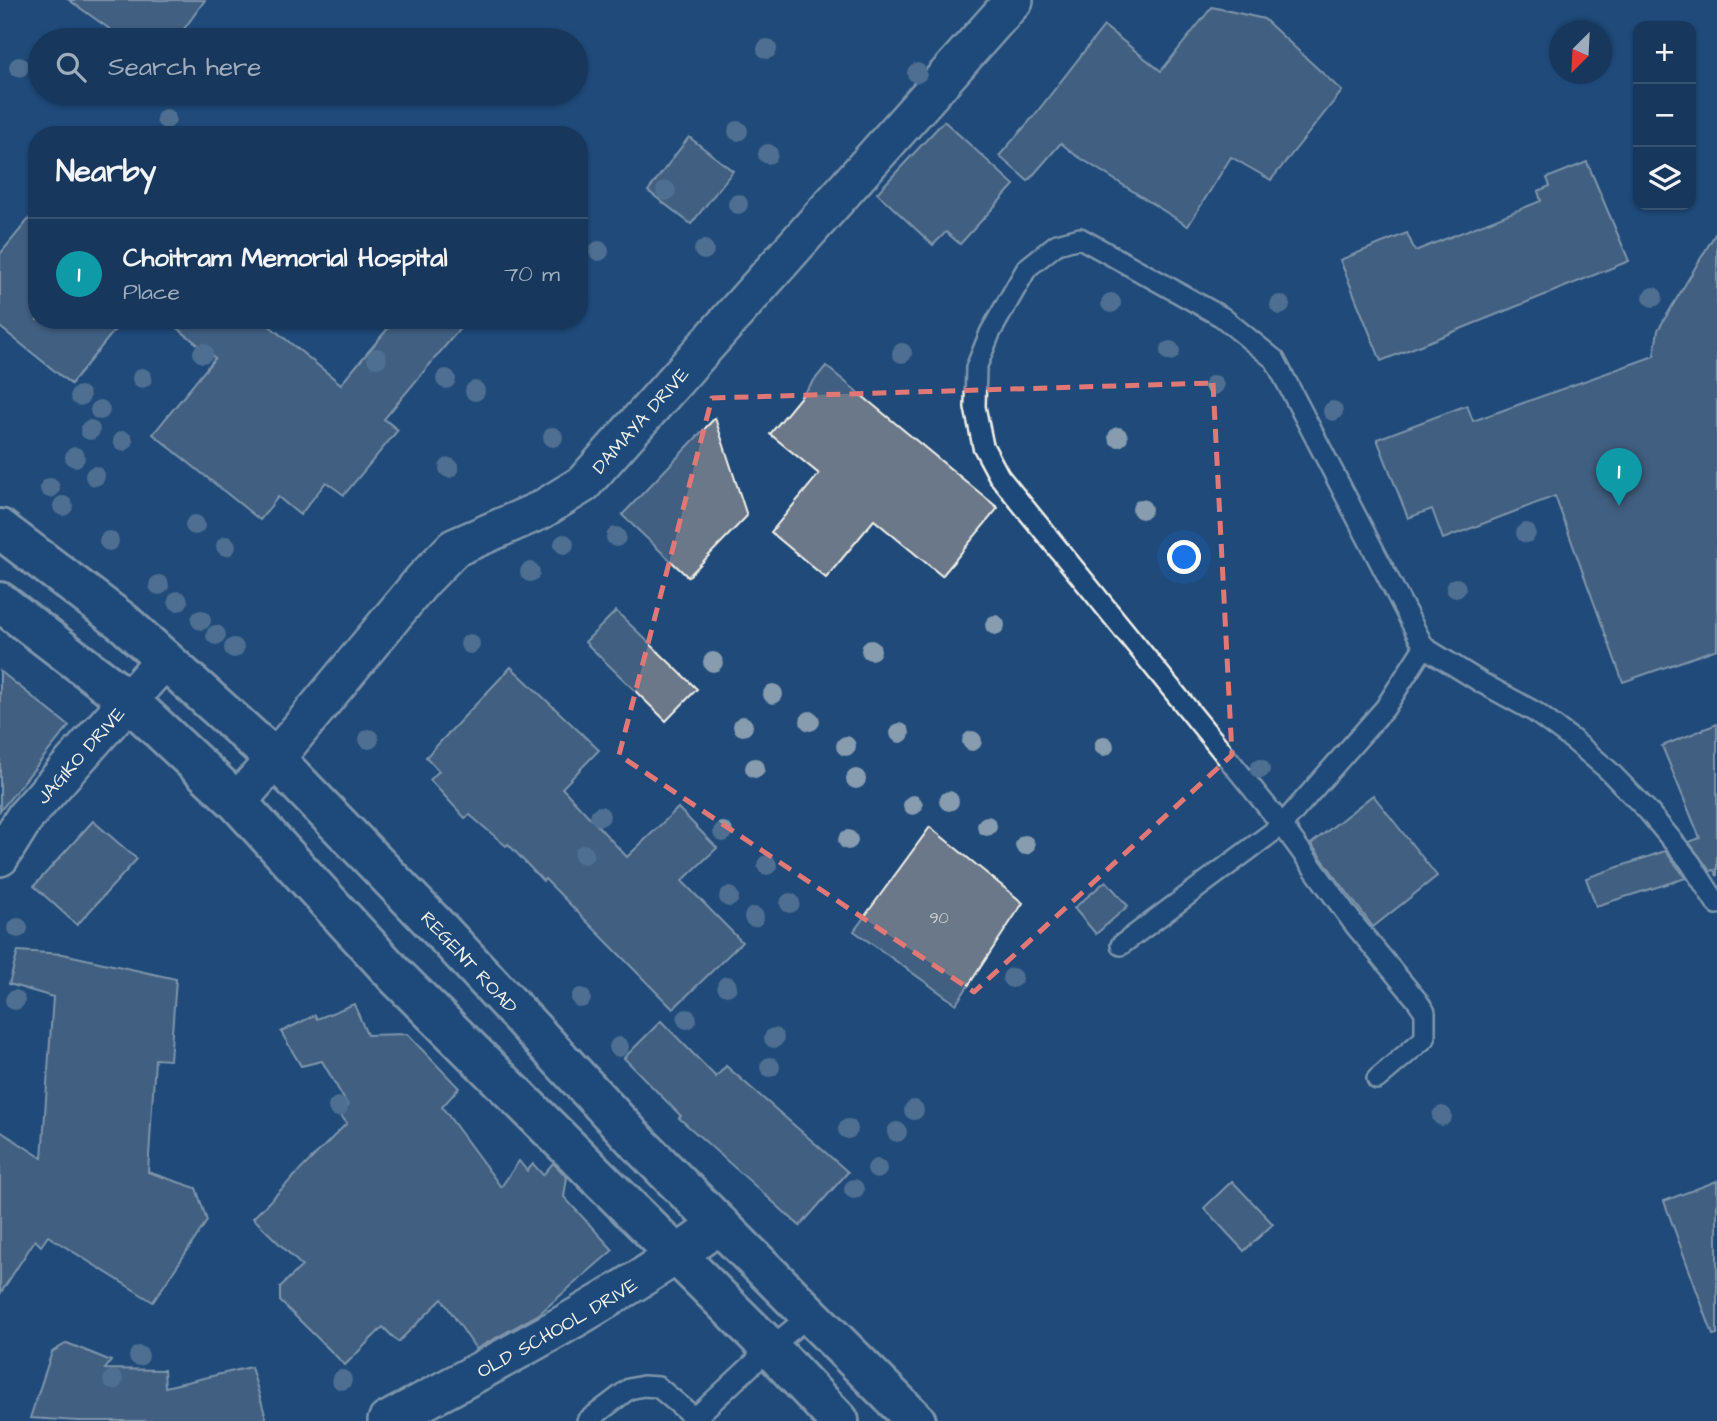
<!DOCTYPE html>
<meta charset="utf-8">
<style>
:root{--surface:#17385c;--page:#244365;--text:#f1f3f6;--muted:#9eacbb;--line:#365272;--accent:#d6ab8b}
body{margin:0;font-family:"Architects Daughter",sans-serif;background:var(--page);color:var(--text)}
.controls{position:absolute;right:21px;top:21px;display:grid;overflow:hidden;border-radius:14px;box-shadow:0 2px 5px #0004}
.controls button{width:63px;height:63px;display:grid;place-items:center;padding:0;border:0;border-bottom:2px solid var(--line);background:var(--surface);color:var(--text);font:35px sans-serif}
.compass{position:absolute;left:1549px;top:21px;width:63px;height:63px;border-radius:50%;background:var(--surface);box-shadow:0 2px 5px #0004;rotate:204deg}
.you{position:absolute;left:1185px;top:558px;width:24px;height:24px;margin:-18px;border:5px solid #fff;border-radius:50%;background:#1a73e8;box-shadow:0 0 0 10px #1a73e833}
.badge{display:grid;place-items:center;width:46px;height:46px;border-radius:50%;background:var(--accent);color:#fff;font-size:23px;font-weight:700}
.pin{position:absolute;translate:-50% -58px;filter:drop-shadow(0 2px 4px #0008)}
.pin::after{content:'';position:absolute;top:37px;width:24px;height:21px;background:inherit;clip-path:polygon(0 0,100% 0,50% 100%)}
.list{margin:0;padding:0;list-style:none}
h2{display:flex;justify-content:space-between;align-items:center;height:91px;margin:0;padding:0 28px;font-size:30px}
h2 small{font-size:23px;font-weight:400;color:var(--muted)}
.list li{display:grid;grid-template-columns:46px 1fr auto;gap:21px;align-items:center;box-sizing:border-box;height:112px;padding:0 28px;border-top:2px solid var(--line)}
.list b{display:block;font-size:26px;white-space:nowrap}
.list p{margin:0;font-size:23px;white-space:nowrap;color:var(--muted)}
.list em{font-size:23px;font-style:normal;color:var(--muted)}
.icon{flex:none;width:38px;height:38px;fill:none;stroke:currentColor;stroke-width:2;stroke-linecap:round;stroke-linejoin:round}
.map{position:relative;flex:none;width:1717px;height:1421px;overflow:hidden}
.search{position:absolute;background:var(--surface);box-shadow:0 2px 5px #0004;left:28px;top:28px;width:560px;height:77px;display:flex;align-items:center;gap:18px;box-sizing:border-box;padding:0 24px;border-radius:38px;color:var(--muted);font-size:26px}
.panel{position:absolute;background:var(--surface);box-shadow:0 2px 5px #0004;left:28px;top:126px;width:560px;height:203px;border-radius:28px}
.map>svg:first-child{display:block}
.building{fill:#6a7889;stroke:#f4f1e8;stroke-width:2}
.lines{fill:none;stroke-linecap:round;stroke-linejoin:round}
.lane-casing{stroke:#f4f1e8;stroke-width:24}
.street-casing{stroke:#f4f1e8;stroke-width:42}
.primary-casing{stroke:#f4f1e8;stroke-width:44}
.lane{stroke:#1f4a7a;stroke-width:19}
.street{stroke:#1f4a7a;stroke-width:37}
.primary{stroke:#1f4a7a;stroke-width:38}
.tree{fill:#879cae}
.marked{fill:none;stroke:#e27875;stroke-width:5;stroke-dasharray:14 9;stroke-linejoin:round}
.labels{text-anchor:middle;stroke-width:5;stroke-linejoin:round;paint-order:stroke}
.number-label{font-size:16px;fill:#d2d3d0}
.street-label{font-size:19px;fill:#f4f1e8;stroke:#1f4a7a}
</style>
<div class="map">
<svg width="1717" height="1421" viewBox="0 0 1717 1421">
<rect width="100%" height="100%" fill="#1f4a7a"/>
<filter id="ink" filterUnits="userSpaceOnUse"><feTurbulence type="fractalNoise" baseFrequency=".0143" numOctaves="2"/><feDisplacementMap in="SourceGraphic" scale="14" xChannelSelector="R" yChannelSelector="G"/><feConvolveMatrix kernelMatrix="1 2 1 2 8 2 1 2 1" color-interpolation-filters="sRGB"/></filter>
<g filter="url(#ink)">
<g class="building">
<path d="M69,0H205L176,40H125Z"/>
<path d="M1212,7L1264,19L1342,91L1271,180L1231,157L1188,226L1074,154L1061,143L1028,181L999,156L1033,117L1104,26L1161,71Z"/>
<path d="M944,121L1014,185L960,244L946,232L933,245L877,193Z"/>
<path d="M689,137L733,171L691,224L648,191Z"/>
<path d="M1587,162L1629,261L1381,361L1340,260L1407,233L1415,251L1541,201L1538,191L1550,186L1547,178Z"/>
<path d="M37,209V320H123L71,384L0,327V254Z"/>
<path d="M1717,231V649L1623,682L1555,496L1443,539L1432,509L1408,518L1377,439L1467,405L1473,421L1654,356L1658,330Z"/>
<path d="M167,320H262L341,384L395,320H467L384,419L398,430L344,495L326,482L300,515L278,497L260,520L153,434L215,358Z"/>
<path d="M826,366L998,508L942,576L874,520L826,578L771,532L819,474L770,434Z"/>
<path d="M715,418L747,516L688,577L622,515Z"/>
<path d="M616,611L697,689L666,721L585,642Z"/>
<path d="M511,667L599,750L562,788L627,857L678,808L717,848L682,881L742,942L673,1009L545,879L543,881L508,844L506,846L470,815L465,818L430,780L439,771L426,757Z"/>
<path d="M0,671L69,726L0,811Z"/>
<path d="M1717,724V876L1714,870L1710,871L1689,842L1700,838L1662,746Z"/>
<path d="M1373,795L1437,876L1373,927L1311,844Z"/>
<path d="M93,821L137,859L77,925L34,886Z"/>
<path d="M930,827L1023,903L956,1004L854,931Z"/>
<path d="M1665,851L1686,878L1596,906L1586,878Z"/>
<path d="M1106,881L1128,906L1096,934L1074,908Z"/>
<path d="M18,951L63,954L176,979L170,1060L155,1059L148,1172L196,1188L207,1221L153,1302L48,1236L41,1246L35,1240L0,1294V1131L42,1158L53,997L9,984Z"/>
<path d="M354,1004L367,1035L407,1034L459,1088L442,1107L501,1187L519,1161L527,1171L533,1164L543,1175L553,1163L567,1177L564,1197L613,1250L539,1314L476,1349L442,1299L398,1342L383,1327L345,1365L280,1301V1287L302,1266L253,1218L347,1123L340,1115L348,1106L322,1061L301,1066L281,1032L315,1015L317,1019Z"/>
<path d="M661,1021L716,1077L726,1066L848,1172L800,1226L679,1118L681,1116L624,1058Z"/>
<path d="M1232,1181L1273,1224L1244,1251L1204,1208Z"/>
<path d="M1717,1181V1334L1713,1335L1664,1201Z"/>
<path d="M67,1343L111,1361L105,1369L164,1370L165,1387L251,1367L267,1421H78L30,1418L52,1352Z"/>
</g>
<g class="lines">
<defs>
<g id="lane">
<path d="M1424,647L1482,683L1535,712L1573,740L1608,770L1648,811L1690,862L1717,904"/>
<path d="M1121,945L1282,825L1385,708L1424,647L1275,360L1222,317L1080,238L1057,244L1027,268L990,333L976,368L975,407L983,446L999,476L1282,825L1354,924L1416,999L1425,1012V1038L1377,1079"/>
<path d="M587,1421L629,1389L643,1386L658,1387L695,1418L770,1348L810,1315"/>
</g>
<g id="street">
<path id="s1" d="M237,802L275,759L422,581L454,548L541,510L583,484L1014,0"/>
<path id="s2" d="M0,857L25,817L165,659"/>
<path id="s3" d="M387,1421C500,1360 616,1301 720,1224"/>
</g>
<g id="primary">
<path id="s4" d="M0,529L124,623L275,759L445,935L639,1144L916,1421"/>
<path d="M0,602L128,700L237,802L395,975L770,1348L839,1421"/>
</g>
</defs>
<use href="#lane" class="lane-casing"/>
<use href="#street" class="street-casing"/>
<use href="#primary" class="primary-casing"/>
<use href="#lane" class="lane"/>
<use href="#street" class="street"/>
<use href="#primary" class="primary"/>
</g>
<g class="tree">
<circle cx="767" cy="49" r="10"/>
<circle cx="19" cy="67" r="10"/>
<circle cx="917" cy="73" r="10"/>
<circle cx="166" cy="119" r="10"/>
<circle cx="738" cy="131" r="10"/>
<circle cx="768" cy="154" r="10"/>
<circle cx="666" cy="191" r="10"/>
<circle cx="738" cy="204" r="10"/>
<circle cx="704" cy="250" r="10"/>
<circle cx="599" cy="251" r="10"/>
<circle cx="1653" cy="297" r="10"/>
<circle cx="1111" cy="303" r="10"/>
<circle cx="1280" cy="305" r="10"/>
<circle cx="1170" cy="351" r="10"/>
<circle cx="203" cy="353" r="10"/>
<circle cx="902" cy="353" r="10"/>
<circle cx="377" cy="358" r="10"/>
<circle cx="142" cy="378" r="10"/>
<circle cx="446" cy="379" r="10"/>
<circle cx="1214" cy="385" r="10"/>
<circle cx="475" cy="391" r="10"/>
<circle cx="80" cy="396" r="10"/>
<circle cx="100" cy="410" r="10"/>
<circle cx="1333" cy="411" r="10"/>
<circle cx="90" cy="430" r="10"/>
<circle cx="553" cy="437" r="10"/>
<circle cx="1118" cy="437" r="10"/>
<circle cx="123" cy="441" r="10"/>
<circle cx="75" cy="457" r="10"/>
<circle cx="449" cy="468" r="10"/>
<circle cx="95" cy="476" r="10"/>
<circle cx="50" cy="488" r="10"/>
<circle cx="63" cy="506" r="10"/>
<circle cx="1142" cy="509" r="10"/>
<circle cx="195" cy="525" r="10"/>
<circle cx="1526" cy="533" r="10"/>
<circle cx="616" cy="537" r="10"/>
<circle cx="109" cy="541" r="10"/>
<circle cx="564" cy="544" r="10"/>
<circle cx="226" cy="546" r="10"/>
<circle cx="530" cy="572" r="10"/>
<circle cx="159" cy="585" r="10"/>
<circle cx="1456" cy="588" r="10"/>
<circle cx="178" cy="601" r="10"/>
<circle cx="201" cy="620" r="10"/>
<circle cx="995" cy="625" r="10"/>
<circle cx="216" cy="635" r="10"/>
<circle cx="470" cy="644" r="10"/>
<circle cx="234" cy="648" r="10"/>
<circle cx="871" cy="650" r="10"/>
<circle cx="713" cy="662" r="10"/>
<circle cx="773" cy="694" r="10"/>
<circle cx="810" cy="721" r="10"/>
<circle cx="743" cy="726" r="10"/>
<circle cx="900" cy="733" r="10"/>
<circle cx="369" cy="739" r="10"/>
<circle cx="972" cy="741" r="10"/>
<circle cx="846" cy="746" r="10"/>
<circle cx="1104" cy="746" r="10"/>
<circle cx="755" cy="768" r="10"/>
<circle cx="1260" cy="769" r="10"/>
<circle cx="856" cy="779" r="10"/>
<circle cx="949" cy="801" r="10"/>
<circle cx="913" cy="805" r="10"/>
<circle cx="600" cy="816" r="10"/>
<circle cx="987" cy="826" r="10"/>
<circle cx="723" cy="832" r="10"/>
<circle cx="848" cy="840" r="10"/>
<circle cx="1025" cy="845" r="10"/>
<circle cx="584" cy="854" r="10"/>
<circle cx="767" cy="865" r="10"/>
<circle cx="729" cy="897" r="10"/>
<circle cx="790" cy="903" r="10"/>
<circle cx="754" cy="917" r="10"/>
<circle cx="18" cy="928" r="10"/>
<circle cx="1012" cy="978" r="10"/>
<circle cx="727" cy="986" r="10"/>
<circle cx="581" cy="998" r="10"/>
<circle cx="15" cy="1000" r="10"/>
<circle cx="687" cy="1019" r="10"/>
<circle cx="774" cy="1038" r="10"/>
<circle cx="619" cy="1047" r="10"/>
<circle cx="770" cy="1067" r="10"/>
<circle cx="338" cy="1107" r="10"/>
<circle cx="914" cy="1110" r="10"/>
<circle cx="1442" cy="1116" r="10"/>
<circle cx="848" cy="1129" r="10"/>
<circle cx="897" cy="1132" r="10"/>
<circle cx="877" cy="1169" r="10"/>
<circle cx="854" cy="1189" r="10"/>
<circle cx="139" cy="1356" r="10"/>
<circle cx="113" cy="1380" r="10"/>
<circle cx="342" cy="1380" r="10"/>
</g>
</g>
<path d="M0 0H1717V1421H0ZM1213,383L1232,755L974,992L619,755L712,398Z" fill="#1f4a7a" fill-opacity=".55" fill-rule="evenodd"/>
<path class="marked" d="M1213,383L1232,755L974,992L619,755L712,398Z"/>
<g class="labels">
<g class="number-label">
<text x="939" y="923">90</text>
</g>
<g class="street-label">
<text dy="7" stroke="none"><textPath href="#s1" startOffset="564">DAMAYA DRIVE</textPath></text>
<text dy="7" stroke="none"><textPath href="#s2" startOffset="130">JAGIKO DRIVE</textPath></text>
<text dy="7" stroke="none"><textPath href="#s4" startOffset="640">REGENT ROAD</textPath></text>
<text dy="7" stroke="none"><textPath href="#s3" startOffset="194">OLD SCHOOL DRIVE</textPath></text>
</g>
</g>
</svg>
<div class="controls">
<button>+</button>
<button>−</button>
<button><svg class="icon" aria-label="layers" viewBox="0 0 24 24"><path d="M12 4l9 5-9 5-9-5zM3 14l9 5 9-5"/></svg></button>
</div>
<svg class="compass" viewBox="-18 -18 36 36"><path d="M0-13l5 13h-10z" fill="#e53935"/><path d="M0 13l5-13h-10z" fill="#9eacbb"/></svg>
<div class="you"></div>
<div class="pin badge" style="left:1619px;top:506px;background:#0f9aa8">1</div>
<div class="search"><svg class="icon" aria-label="search" viewBox="0 0 24 24"><circle cx="10" cy="10" r="6"/><path d="M15 15l6 6"/></svg>Search here</div>
<section class="panel">
<h2>Nearby<small></small></h2>
<ul class="list">
<li><span class="badge" style="background:#0f9aa8">1</span><div><b>Choitram Memorial Hospital</b><p>Place</p></div><em>70 m</em></li>
</ul>
</section>
</div>
